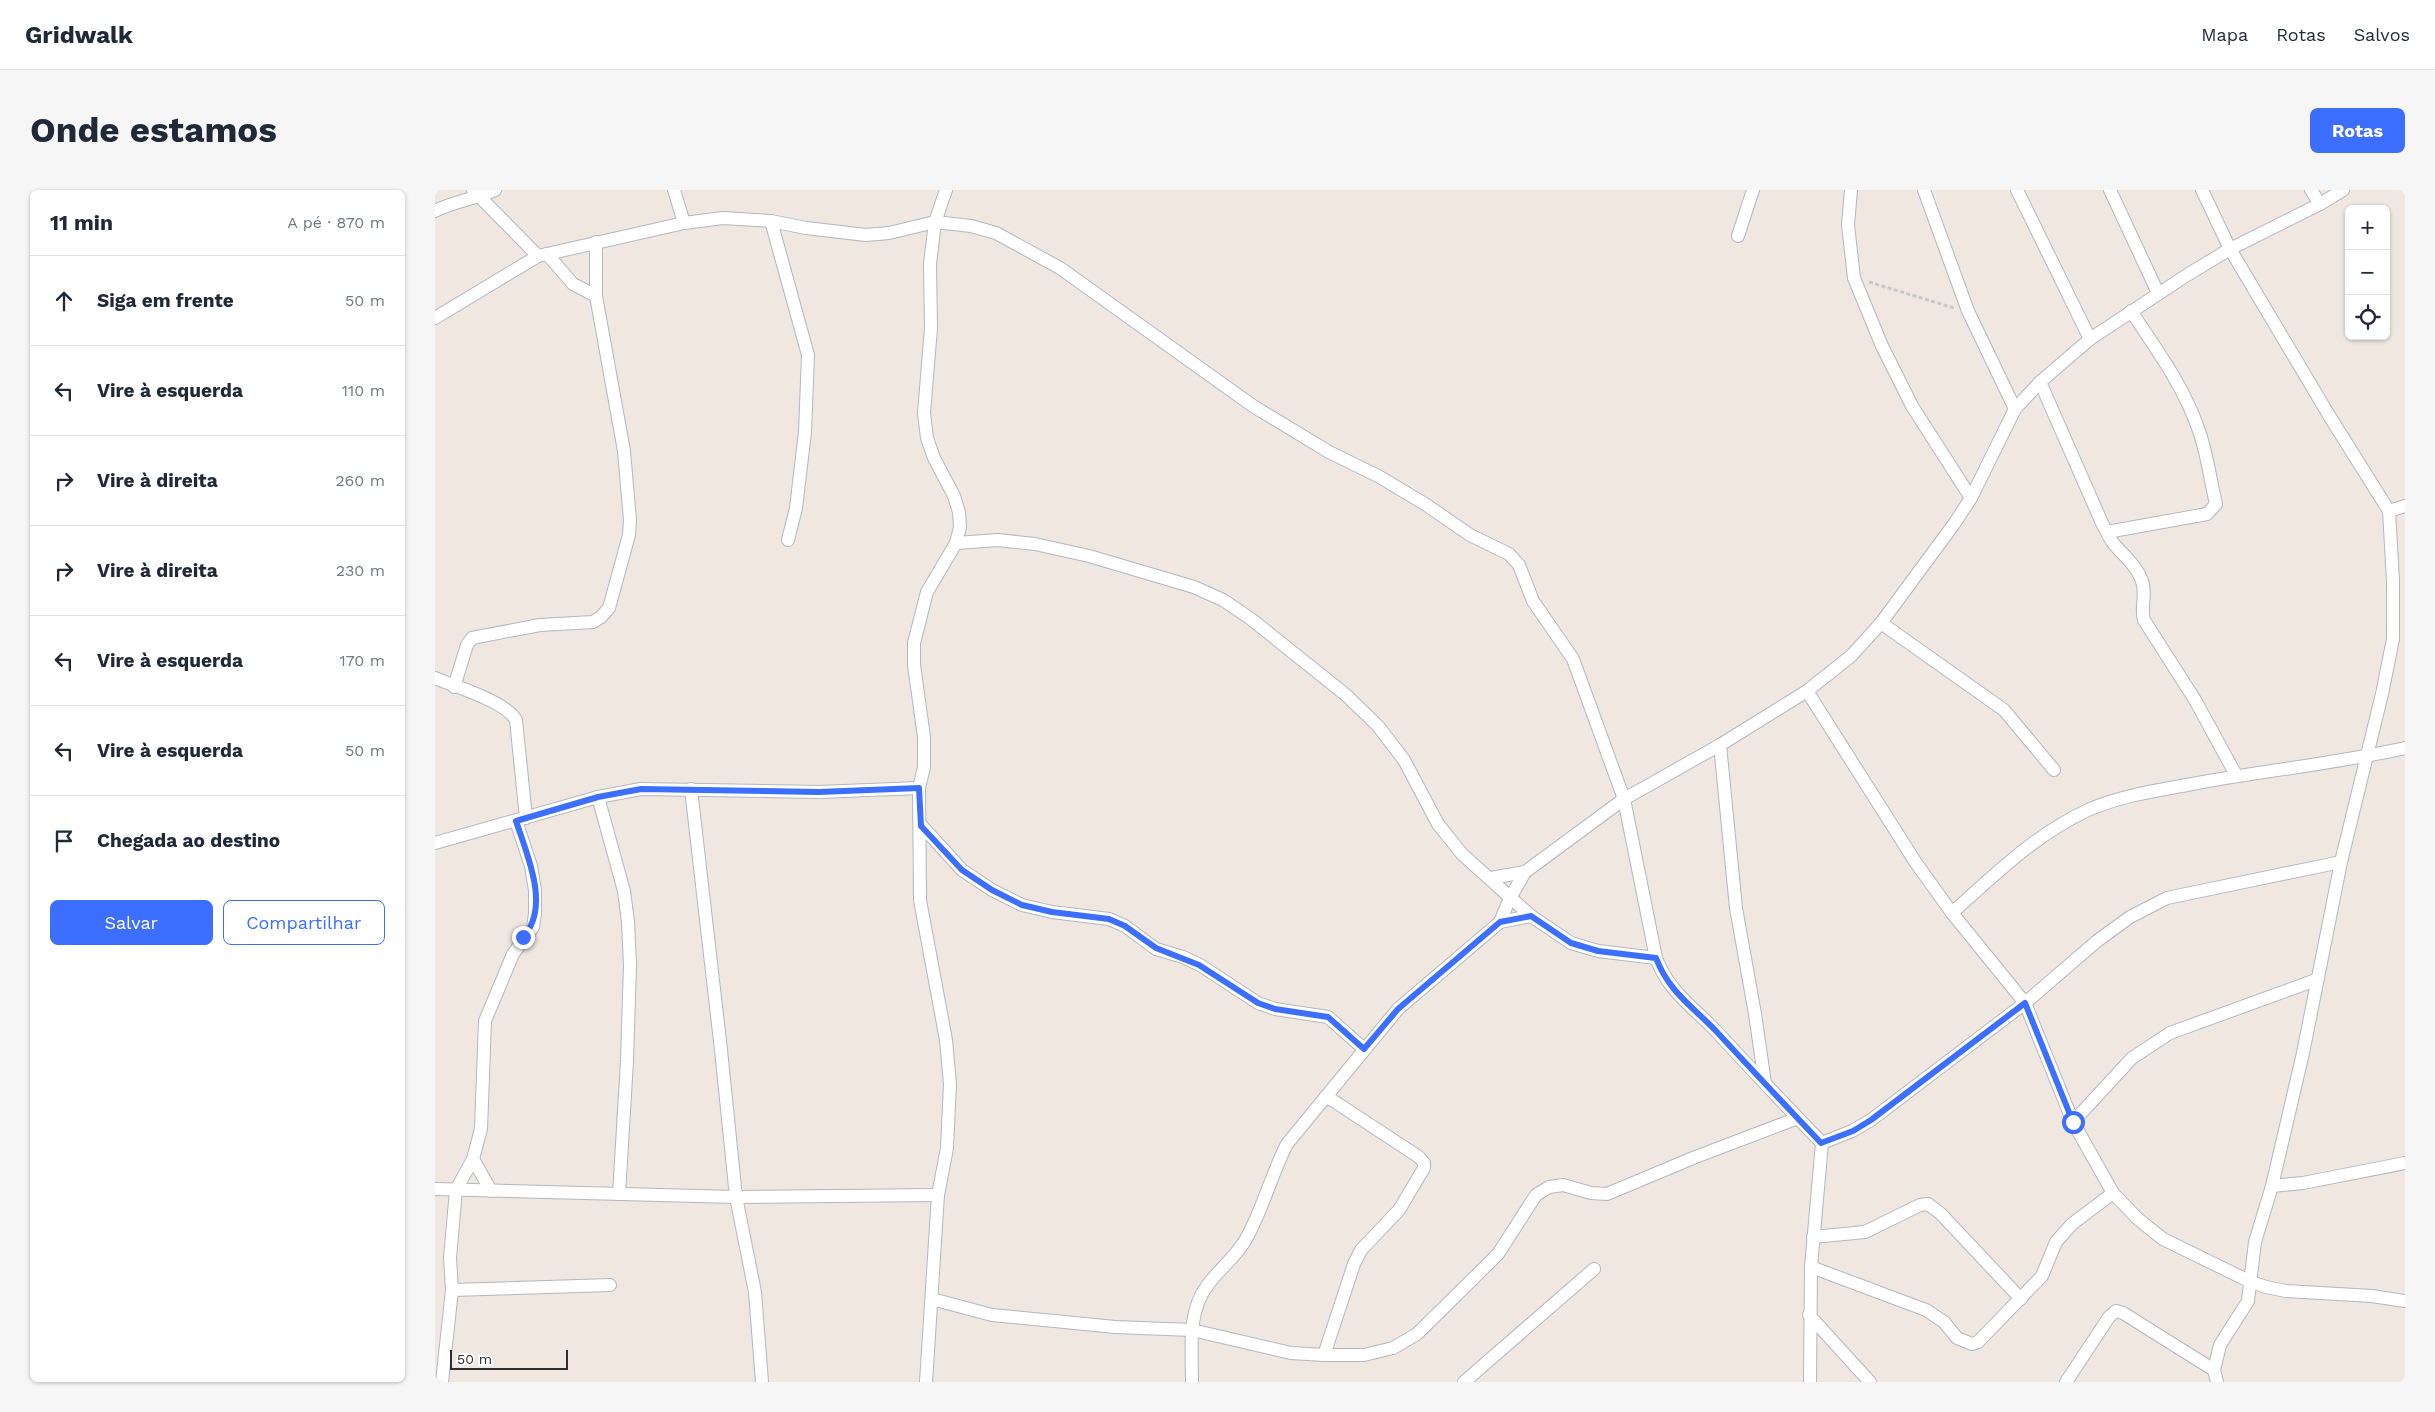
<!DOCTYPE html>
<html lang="pt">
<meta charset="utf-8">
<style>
:root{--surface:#fff;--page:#f6f6f7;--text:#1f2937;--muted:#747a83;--line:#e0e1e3;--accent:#3c6fff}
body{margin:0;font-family:"Work Sans",sans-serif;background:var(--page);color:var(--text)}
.controls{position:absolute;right:15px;top:15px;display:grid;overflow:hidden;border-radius:8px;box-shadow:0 1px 4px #0004}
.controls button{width:45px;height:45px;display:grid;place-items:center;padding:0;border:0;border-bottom:1px solid var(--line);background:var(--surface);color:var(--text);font:25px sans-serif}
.scale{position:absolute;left:15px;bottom:12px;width:118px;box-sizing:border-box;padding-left:5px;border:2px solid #2d2d2d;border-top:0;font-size:14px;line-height:18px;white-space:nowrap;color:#2d2d2d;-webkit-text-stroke:4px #fff;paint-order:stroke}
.stop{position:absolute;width:15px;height:15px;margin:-11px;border:4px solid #3c6fff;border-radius:50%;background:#fff}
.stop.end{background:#3c6fff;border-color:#fff;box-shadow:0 1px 5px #0008}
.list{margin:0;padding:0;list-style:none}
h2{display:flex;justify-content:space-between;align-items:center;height:65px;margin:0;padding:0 20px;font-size:21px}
h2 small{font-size:16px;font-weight:400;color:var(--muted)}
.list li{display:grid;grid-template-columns:32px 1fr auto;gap:15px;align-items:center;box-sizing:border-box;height:90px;padding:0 20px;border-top:1px solid var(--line)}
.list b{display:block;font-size:19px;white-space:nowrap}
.list em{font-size:16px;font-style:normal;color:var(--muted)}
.actions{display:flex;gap:10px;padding:15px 20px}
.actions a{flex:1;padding:11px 0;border:1px solid var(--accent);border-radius:8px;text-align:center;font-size:18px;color:var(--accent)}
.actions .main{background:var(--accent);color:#fff}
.icon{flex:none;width:28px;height:28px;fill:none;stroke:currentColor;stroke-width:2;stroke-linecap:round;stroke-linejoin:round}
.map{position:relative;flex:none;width:1970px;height:1192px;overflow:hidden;border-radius:8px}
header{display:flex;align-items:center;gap:30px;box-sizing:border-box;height:70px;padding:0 25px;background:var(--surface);border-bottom:1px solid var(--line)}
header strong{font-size:24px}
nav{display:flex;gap:28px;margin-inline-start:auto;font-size:18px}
.intro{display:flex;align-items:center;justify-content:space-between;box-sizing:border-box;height:120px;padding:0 30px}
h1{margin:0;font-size:35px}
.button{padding:12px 22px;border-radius:8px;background:var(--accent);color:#fff;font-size:18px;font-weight:700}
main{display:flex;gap:30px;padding:0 30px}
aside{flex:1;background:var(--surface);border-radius:8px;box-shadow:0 1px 4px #0004}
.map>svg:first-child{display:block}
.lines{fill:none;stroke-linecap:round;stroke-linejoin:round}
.minor-casing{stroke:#b3b7c1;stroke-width:14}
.path{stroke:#c8c8c8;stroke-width:3;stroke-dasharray:4 2.5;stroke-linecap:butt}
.minor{stroke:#fff;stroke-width:12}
.route{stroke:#3c6fff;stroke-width:6}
</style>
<header>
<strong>Gridwalk</strong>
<nav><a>Mapa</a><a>Rotas</a><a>Salvos</a></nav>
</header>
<div class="intro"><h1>Onde estamos</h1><a class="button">Rotas</a></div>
<main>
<aside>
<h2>11 min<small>A pé · 870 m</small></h2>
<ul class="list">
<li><svg class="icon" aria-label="ahead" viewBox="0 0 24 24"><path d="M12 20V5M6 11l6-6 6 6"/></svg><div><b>Siga em frente</b></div><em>50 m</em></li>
<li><svg class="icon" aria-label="left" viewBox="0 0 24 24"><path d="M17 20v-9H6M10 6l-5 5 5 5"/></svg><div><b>Vire à esquerda</b></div><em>110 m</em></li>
<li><svg class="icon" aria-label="right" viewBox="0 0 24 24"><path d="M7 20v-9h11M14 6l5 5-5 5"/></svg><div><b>Vire à direita</b></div><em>260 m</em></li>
<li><svg class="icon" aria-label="right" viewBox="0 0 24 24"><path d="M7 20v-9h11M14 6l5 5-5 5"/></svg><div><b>Vire à direita</b></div><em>230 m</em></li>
<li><svg class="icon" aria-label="left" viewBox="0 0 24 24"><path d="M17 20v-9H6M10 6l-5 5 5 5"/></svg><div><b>Vire à esquerda</b></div><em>170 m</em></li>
<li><svg class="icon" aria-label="left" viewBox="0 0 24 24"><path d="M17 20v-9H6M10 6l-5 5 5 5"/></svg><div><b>Vire à esquerda</b></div><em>50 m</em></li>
<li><svg class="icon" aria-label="arrive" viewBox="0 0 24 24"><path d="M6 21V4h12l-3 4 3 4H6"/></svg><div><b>Chegada ao destino</b></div></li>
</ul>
<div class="actions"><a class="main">Salvar</a><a>Compartilhar</a></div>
</aside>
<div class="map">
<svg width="1970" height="1192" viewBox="0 0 1970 1192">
<rect width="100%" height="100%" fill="#efe7e0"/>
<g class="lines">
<defs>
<g id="minor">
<path d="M38,0L103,66"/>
<path d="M239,0L249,33"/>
<path d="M1416,0L1413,35L1419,88L1447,156L1477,216L1536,308"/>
<path d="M1489,0L1533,121L1580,219"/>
<path d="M1582,0L1655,149"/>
<path d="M1675,0L1723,103"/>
<path d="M1767,0L1795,59L1895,227L1954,321L1958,391V449L1947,504L1906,672L1868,863L1837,996L1820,1052L1813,1111L1785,1155L1779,1180L1782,1192"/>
<path d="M1876,0L1885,14"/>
<path d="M0,21C19,11 40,9 60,0"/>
<path d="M336,31L373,165L370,242L361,318L353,350"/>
<path d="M1303,46L1318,0"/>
<path d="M112,64L138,94L161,106"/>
<path d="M0,128L103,66L249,33L288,28L336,31L371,38L431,45L454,43L500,32L536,36L561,43L625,78L818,216L894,262L943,286L990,314L1035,345L1074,364L1084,375L1098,411L1138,469L1189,609L1221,768C1234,802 1257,816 1281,841C1316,879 1351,916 1387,953L1376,1077L1375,1192"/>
<path d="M1605,192L1667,333C1671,340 1674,348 1679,354C1689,366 1702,376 1707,391C1712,405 1705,416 1709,430L1760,510L1801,585"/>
<path d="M1954,321L1970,316"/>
<path d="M1672,342L1772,324L1781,314C1775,289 1772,262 1763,238C1748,195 1721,159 1696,121"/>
<path d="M521,353L563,350L600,354L654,366L759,397L788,410L816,429L911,505L943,536L969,570L1003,634L1027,664L1096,726L1136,753L1163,761L1221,768"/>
<path d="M1446,433L1569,520L1619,580"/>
<path d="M0,488C21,497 70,511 81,530L91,628"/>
<path d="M19,497L32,455L37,448L105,435L158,432L166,427L174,418L194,345L195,330L189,261L161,106V52"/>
<path d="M1372,501L1481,673L1517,723L1590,813L1638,932L1678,1003L1703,1029L1728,1049L1814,1091L1831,1097L1851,1101L1937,1106L1970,1111"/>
<path d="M1285,555L1301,718L1320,824L1330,893"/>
<path d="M256,599L286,860L301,1007L320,1102L327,1192"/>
<path d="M163,607L189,701L193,732L195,775L192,871L184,1004"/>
<path d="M486,635L527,680L557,700L587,715L617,722L674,729L690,736L721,759L748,767L765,775L823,813L840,819L893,827L929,859"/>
<path d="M0,653L163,607L206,599L384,602L484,598"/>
<path d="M1056,688L1090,682"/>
<path d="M1517,723C1559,685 1601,644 1653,620C1685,606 1719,601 1752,595C1825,581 1898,574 1970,558"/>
<path d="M1065,732L1096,726"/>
<path d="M1638,932L1697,868L1735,843L1881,790"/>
<path d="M1387,953L1417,941L1436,930L1590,813L1662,751L1695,727L1732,708L1906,672"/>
<path d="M38,969L56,1001"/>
<path d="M1837,996L1868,993L1970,973"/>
<path d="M0,999L301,1007L503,1005"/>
<path d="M1378,1047L1430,1042L1485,1015L1493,1014L1506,1024L1586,1109"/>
<path d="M1376,1077L1491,1120L1509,1132L1522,1148L1537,1154L1543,1152L1607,1086L1621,1052L1637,1034L1678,1003"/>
<path d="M17,1100L175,1095"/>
<path d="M497,1109L557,1125L680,1137L757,1140L856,1163L889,1165H929L958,1158L982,1144L1063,1064L1101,1005L1114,997L1128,995L1156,1003L1172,1004L1258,968L1363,928"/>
<path d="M1374,1125L1435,1192"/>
<path d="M889,1165L919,1074L926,1060L964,1020L989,978V973L984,967L891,906"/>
<path d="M7,1192L17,1100L15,1068L21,1000L38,969L46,939L50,831L78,764L98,737L100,724V700L96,676L81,631"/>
<path d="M491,1192L503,1005L512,958L515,894L511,850L485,710L484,598L489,577V547L479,475V453L492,402L521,353L525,337L524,322L519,306L499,268L492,248L489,223L496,138L495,74L500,32L511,0"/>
<path d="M757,1192C757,1161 752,1122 772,1096C784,1079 801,1067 811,1049C828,1019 836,985 852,954L963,819L1065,732L1075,708L1090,682L1189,609L1285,555L1372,501L1416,466L1446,433L1519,334L1536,308L1580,219L1605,192L1655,149L1752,85L1795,59L1885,14L1908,0"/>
<path d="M1029,1192L1159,1079"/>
<path d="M1631,1192L1674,1127L1681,1121L1688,1123L1779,1180"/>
</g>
</defs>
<use href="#minor" class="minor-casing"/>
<path class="path" d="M1434,92L1519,118"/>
<use href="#minor" class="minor"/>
</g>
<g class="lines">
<path class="route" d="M88,747C116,717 92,665 81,631L163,607L206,599L384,602L484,598L486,636L527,680L557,700L587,715L617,722L674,729L690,736L721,758L764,775L823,813L840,819L893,827L929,859L963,819L1065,732L1096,726L1136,753L1163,761L1221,768C1234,802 1257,816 1281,841C1316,879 1351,916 1386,953L1418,941L1436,930L1590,813L1638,932"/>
</g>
</svg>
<div class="controls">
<button>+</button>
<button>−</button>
<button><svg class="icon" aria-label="locate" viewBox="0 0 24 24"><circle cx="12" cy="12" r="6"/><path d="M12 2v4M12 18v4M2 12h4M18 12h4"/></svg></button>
</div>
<div class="scale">50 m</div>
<div class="stop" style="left:1638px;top:932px"></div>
<div class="stop end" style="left:88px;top:747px"></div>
</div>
</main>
